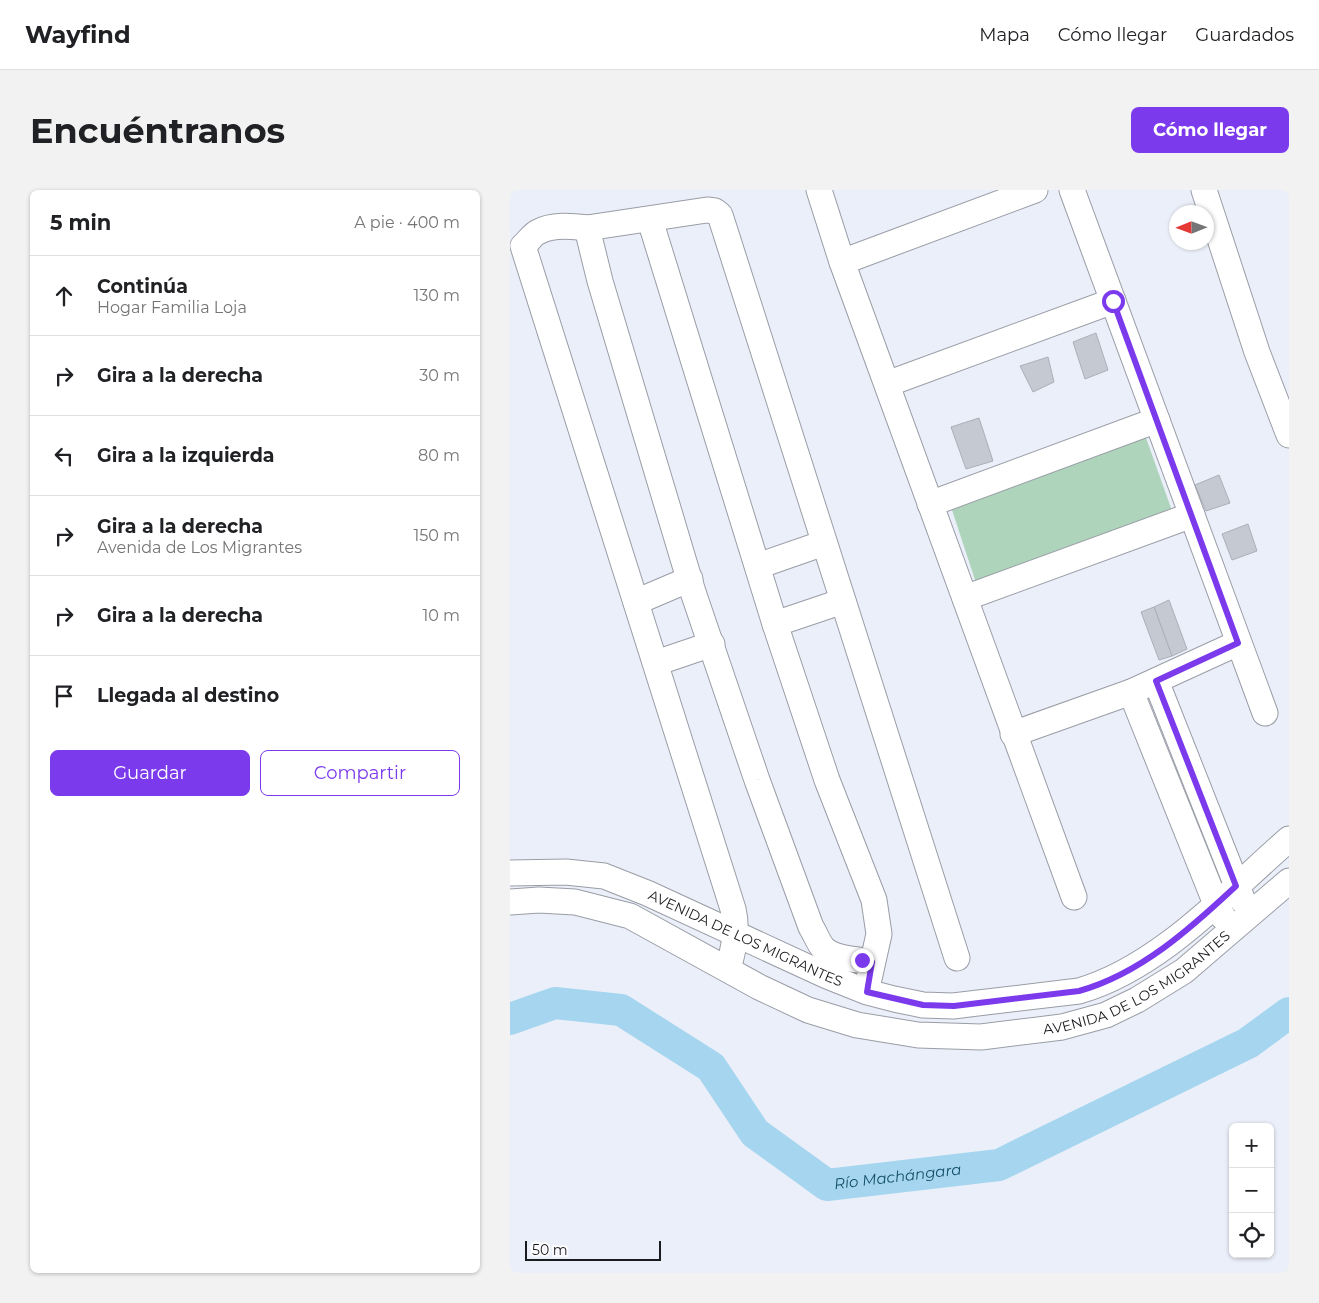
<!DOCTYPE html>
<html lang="es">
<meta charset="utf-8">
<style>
:root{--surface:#fff;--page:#f2f2f2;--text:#202124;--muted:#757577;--line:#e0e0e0;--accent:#7c3aed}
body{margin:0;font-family:Montserrat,sans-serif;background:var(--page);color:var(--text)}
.controls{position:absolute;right:15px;bottom:15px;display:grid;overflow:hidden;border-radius:8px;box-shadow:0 1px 4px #0004}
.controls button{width:45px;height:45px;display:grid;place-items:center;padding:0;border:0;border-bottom:1px solid var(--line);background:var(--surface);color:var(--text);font:25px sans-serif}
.compass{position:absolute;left:659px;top:15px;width:45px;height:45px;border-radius:50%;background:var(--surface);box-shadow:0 1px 4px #0004;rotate:269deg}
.scale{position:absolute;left:15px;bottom:12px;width:136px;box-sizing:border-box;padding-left:5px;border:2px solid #191b1e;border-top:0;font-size:14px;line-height:18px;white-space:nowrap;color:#191b1e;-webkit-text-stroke:4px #fcfcfe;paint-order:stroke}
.stop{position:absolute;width:15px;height:15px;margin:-11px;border:4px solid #7c3aed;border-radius:50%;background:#fff}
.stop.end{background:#7c3aed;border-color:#fff;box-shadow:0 1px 5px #0008}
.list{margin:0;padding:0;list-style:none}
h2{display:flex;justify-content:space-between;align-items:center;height:65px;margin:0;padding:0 20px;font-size:21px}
h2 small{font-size:16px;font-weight:400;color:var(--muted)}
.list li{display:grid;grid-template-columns:32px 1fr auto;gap:15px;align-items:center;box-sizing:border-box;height:80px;padding:0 20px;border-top:1px solid var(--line)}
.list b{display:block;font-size:19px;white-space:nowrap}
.list p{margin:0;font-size:16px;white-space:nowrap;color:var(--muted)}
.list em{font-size:16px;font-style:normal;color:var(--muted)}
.actions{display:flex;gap:10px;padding:15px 20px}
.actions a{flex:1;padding:11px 0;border:1px solid var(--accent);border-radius:8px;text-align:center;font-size:18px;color:var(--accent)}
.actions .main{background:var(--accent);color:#fff}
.icon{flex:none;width:28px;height:28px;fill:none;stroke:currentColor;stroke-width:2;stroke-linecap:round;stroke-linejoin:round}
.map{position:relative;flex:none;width:779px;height:1083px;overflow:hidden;border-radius:8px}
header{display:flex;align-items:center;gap:30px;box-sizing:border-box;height:70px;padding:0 25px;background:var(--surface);border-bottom:1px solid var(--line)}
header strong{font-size:24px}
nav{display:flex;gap:28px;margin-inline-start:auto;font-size:18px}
.intro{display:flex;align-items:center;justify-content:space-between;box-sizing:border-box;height:120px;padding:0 30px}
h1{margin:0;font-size:35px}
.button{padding:12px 22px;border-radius:8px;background:var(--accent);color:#fff;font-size:18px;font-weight:700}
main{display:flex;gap:30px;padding:0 30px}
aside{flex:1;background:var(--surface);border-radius:8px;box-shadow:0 1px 4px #0004}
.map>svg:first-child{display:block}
.green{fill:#aed4bb}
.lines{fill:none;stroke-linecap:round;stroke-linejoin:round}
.river{stroke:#a6d6ef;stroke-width:32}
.building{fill:#c5c9d2;stroke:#abafb8}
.minor-casing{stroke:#999da6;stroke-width:27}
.minor{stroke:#fff;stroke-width:25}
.route{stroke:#7c3aed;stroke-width:6}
.labels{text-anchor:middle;stroke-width:4;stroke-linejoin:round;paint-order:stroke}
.street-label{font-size:14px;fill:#191b1e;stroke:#fcfcfe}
.water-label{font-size:15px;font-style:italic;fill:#134f68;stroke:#fcfcfe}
</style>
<header>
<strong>Wayfind</strong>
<nav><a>Mapa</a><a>Cómo llegar</a><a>Guardados</a></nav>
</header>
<div class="intro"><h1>Encuéntranos</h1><a class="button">Cómo llegar</a></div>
<main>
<aside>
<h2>5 min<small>A pie · 400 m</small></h2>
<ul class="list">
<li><svg class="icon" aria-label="ahead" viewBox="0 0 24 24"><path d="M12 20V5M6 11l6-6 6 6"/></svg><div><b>Continúa</b><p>Hogar Familia Loja</p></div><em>130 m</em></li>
<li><svg class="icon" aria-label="right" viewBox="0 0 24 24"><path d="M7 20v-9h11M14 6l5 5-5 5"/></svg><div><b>Gira a la derecha</b></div><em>30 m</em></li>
<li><svg class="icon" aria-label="left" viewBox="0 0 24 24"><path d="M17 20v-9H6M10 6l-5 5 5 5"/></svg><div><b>Gira a la izquierda</b></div><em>80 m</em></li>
<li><svg class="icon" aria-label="right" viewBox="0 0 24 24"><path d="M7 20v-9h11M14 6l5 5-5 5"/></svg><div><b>Gira a la derecha</b><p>Avenida de Los Migrantes</p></div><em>150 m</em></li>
<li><svg class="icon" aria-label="right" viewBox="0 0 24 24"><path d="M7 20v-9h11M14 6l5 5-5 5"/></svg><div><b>Gira a la derecha</b></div><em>10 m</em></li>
<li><svg class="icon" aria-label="arrive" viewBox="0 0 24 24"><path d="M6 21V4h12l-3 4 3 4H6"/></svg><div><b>Llegada al destino</b></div></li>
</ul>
<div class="actions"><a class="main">Guardar</a><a>Compartir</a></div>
</aside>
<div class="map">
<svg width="779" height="1083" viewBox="0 0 779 1083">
<rect width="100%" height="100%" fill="#ebeff9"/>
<path class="green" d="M635,245L666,332L469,402L441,317Z"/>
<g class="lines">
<path class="river" id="s1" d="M0,829L45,813L111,820L201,877L245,943L317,995L489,975L738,853L779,823"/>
</g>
<g class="building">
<path d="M586,143L598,180L575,189L563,152Z"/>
<path d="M538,167L544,192L523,202L510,176Z"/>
<path d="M469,228L483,271L456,279L441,237Z"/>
<path d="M709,285L720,313L696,321L685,295Z"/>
<path d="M738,334L747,361L722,370L712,344Z"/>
<path d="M659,410L677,459L662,466L644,417Z"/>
<path d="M644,417L662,466L649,470L631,422Z"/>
</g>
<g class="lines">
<defs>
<g id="minor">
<path d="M309,0L332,72L564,707"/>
<path d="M562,0L755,523"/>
<path d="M694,0L747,162L779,245"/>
<path d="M140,30L265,434"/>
<path d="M77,38L90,91L183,402L247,590L301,737C305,743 308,752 313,758C325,770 347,769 362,772"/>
<path d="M332,72L525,0"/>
<path d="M377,194L603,111"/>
<path d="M420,314L647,230"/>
<path d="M248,376L314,353"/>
<path d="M455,408L682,325"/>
<path d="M333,411L265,434L317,590L364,710L369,744L359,789"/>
<path d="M126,412L180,389"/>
<path d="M146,473L202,454"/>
<path d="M646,491L733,711"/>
<path d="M621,502L706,714L713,727"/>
<path d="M503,544L621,502L728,453"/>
<path id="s2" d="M0,683L56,682L94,686L137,703L317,786L357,802L384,809L413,815L443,816L569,801C649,778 717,703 779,649"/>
<path id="s3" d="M0,712L29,710L65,712L120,726L249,797L298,820L347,835L408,845L471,847L552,837L596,825L627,810L674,781L779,691"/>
<path d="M218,779C224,758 228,740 223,719L13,56C18,52 23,44 28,42C42,34 62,36 77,38L197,20L205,21L210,25L447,768"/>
</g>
</defs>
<use href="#minor" class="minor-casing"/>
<use href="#minor" class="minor"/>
</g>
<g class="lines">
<path class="route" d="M352,770L362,772L357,802L413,815L444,816L569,801C630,784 680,739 726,696L646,491L728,453L603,111"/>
</g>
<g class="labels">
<g class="street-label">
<text dy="5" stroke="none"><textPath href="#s2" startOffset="249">AVENIDA DE LOS MIGRANTES</textPath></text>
<text dy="5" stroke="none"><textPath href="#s3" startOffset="668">AVENIDA DE LOS MIGRANTES</textPath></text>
</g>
<g class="water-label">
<text dy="5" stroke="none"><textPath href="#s1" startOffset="460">Río Machángara</textPath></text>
</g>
</g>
</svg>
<div class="controls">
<button>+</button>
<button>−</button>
<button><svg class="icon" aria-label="locate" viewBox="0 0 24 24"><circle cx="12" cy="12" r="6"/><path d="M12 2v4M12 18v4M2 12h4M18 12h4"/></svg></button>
</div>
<svg class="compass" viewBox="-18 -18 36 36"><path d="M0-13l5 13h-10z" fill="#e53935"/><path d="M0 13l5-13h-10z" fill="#757577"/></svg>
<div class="scale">50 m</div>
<div class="stop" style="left:603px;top:111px"></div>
<div class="stop end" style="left:352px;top:770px"></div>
</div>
</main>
